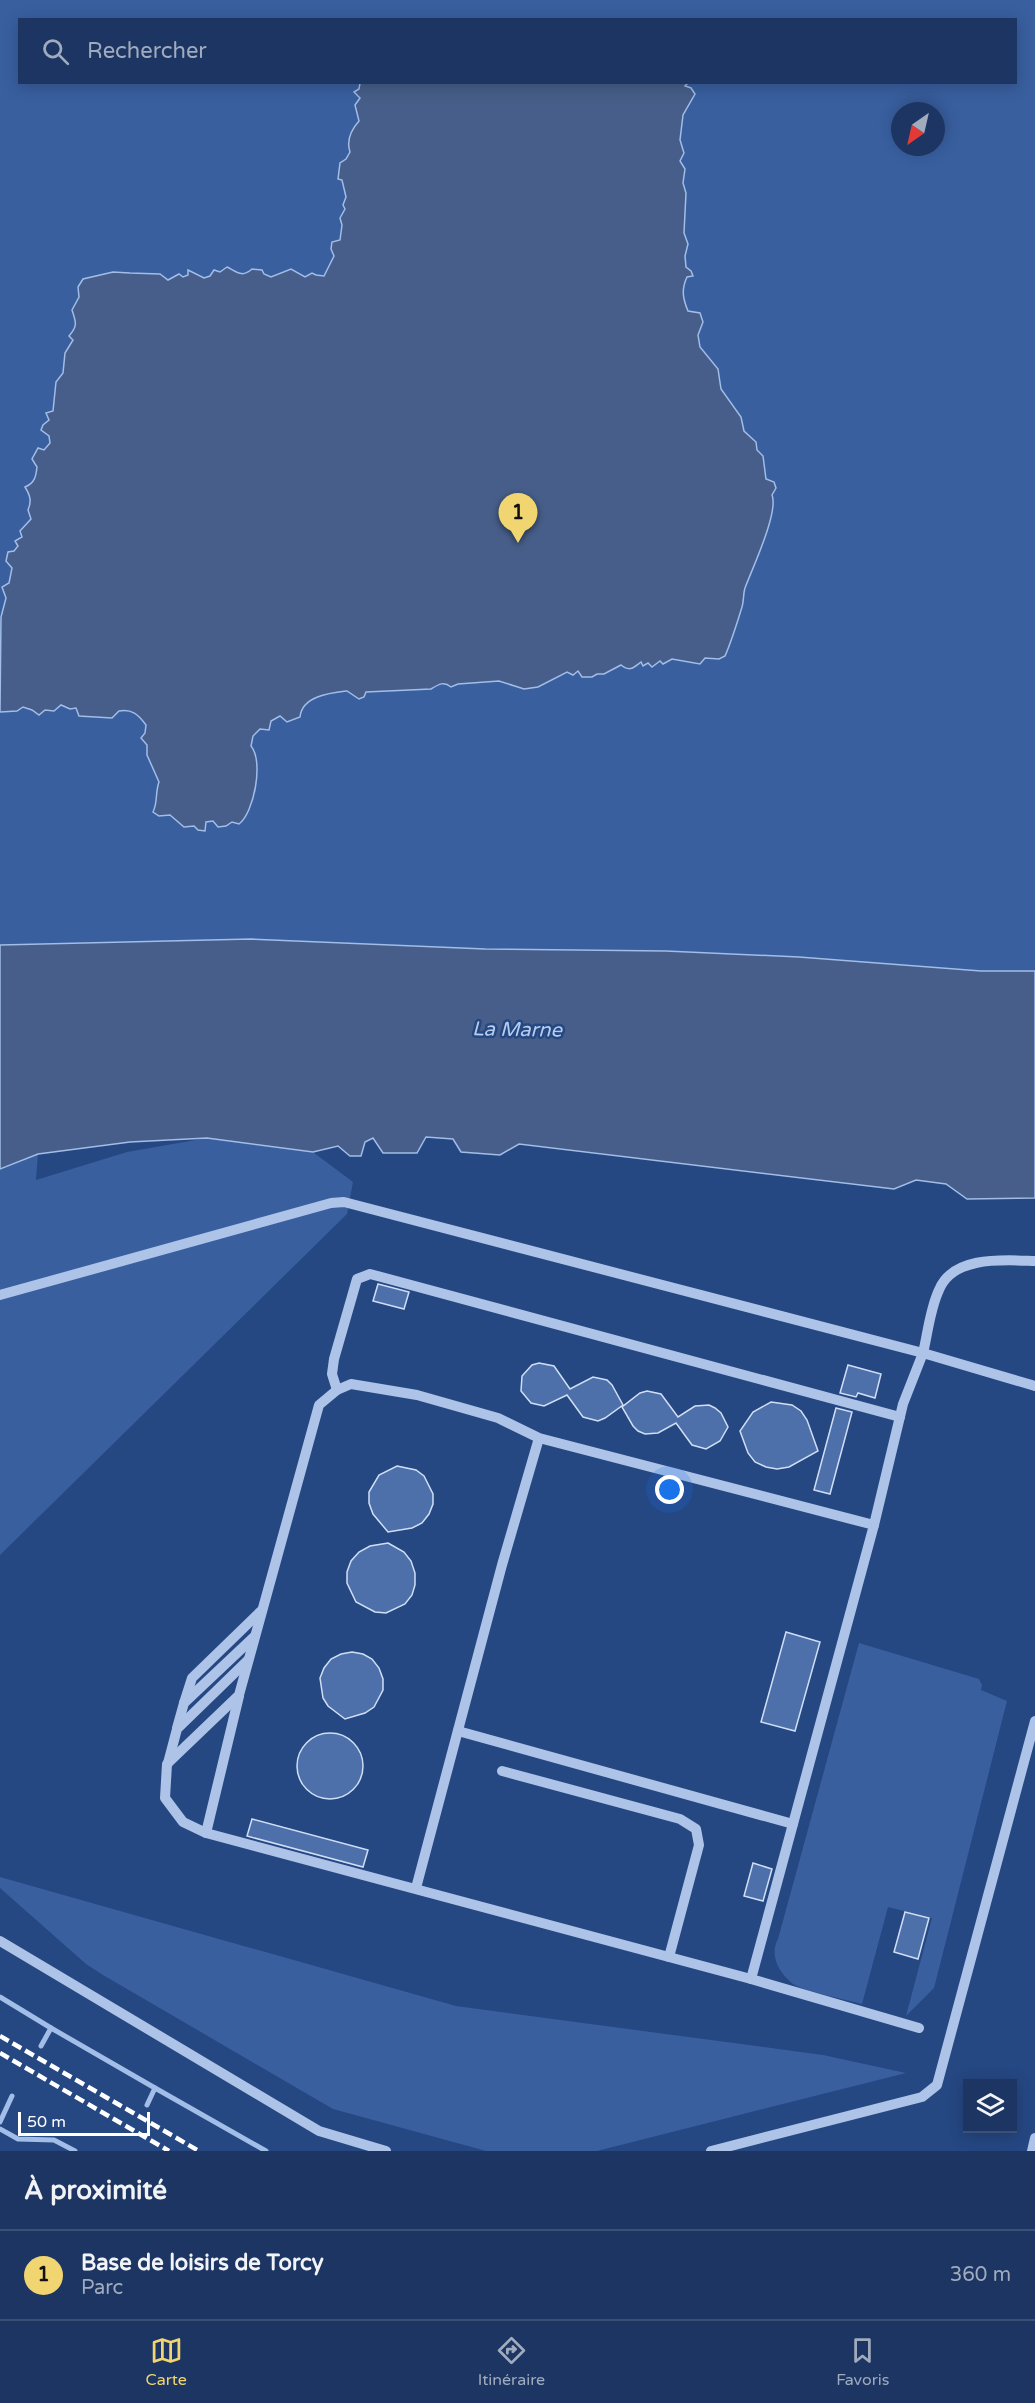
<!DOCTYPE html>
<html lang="fr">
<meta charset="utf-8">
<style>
:root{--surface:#1c3562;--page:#253d68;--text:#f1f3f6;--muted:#a0abbe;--line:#3a5077;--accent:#f1d571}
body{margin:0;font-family:"Varela Round",sans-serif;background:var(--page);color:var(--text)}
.controls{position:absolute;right:18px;bottom:18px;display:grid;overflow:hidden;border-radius:0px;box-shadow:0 3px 15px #0003}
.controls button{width:54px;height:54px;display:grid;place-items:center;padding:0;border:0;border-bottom:2px solid var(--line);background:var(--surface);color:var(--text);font:30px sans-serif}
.compass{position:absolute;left:891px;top:102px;width:54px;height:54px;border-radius:50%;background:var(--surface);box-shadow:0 3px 15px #0003;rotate:214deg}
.scale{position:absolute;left:18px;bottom:15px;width:132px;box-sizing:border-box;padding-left:6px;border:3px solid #fff;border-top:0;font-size:16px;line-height:21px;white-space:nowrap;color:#fff;-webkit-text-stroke:4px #254782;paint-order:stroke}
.you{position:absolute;left:670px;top:1490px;width:21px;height:21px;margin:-15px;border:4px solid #fff;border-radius:50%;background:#1a73e8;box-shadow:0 0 0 9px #1a73e833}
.badge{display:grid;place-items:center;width:39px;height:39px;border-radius:50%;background:var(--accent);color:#111;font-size:20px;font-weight:700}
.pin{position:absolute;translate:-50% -50px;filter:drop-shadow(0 2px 3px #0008)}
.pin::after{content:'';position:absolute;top:32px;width:21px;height:18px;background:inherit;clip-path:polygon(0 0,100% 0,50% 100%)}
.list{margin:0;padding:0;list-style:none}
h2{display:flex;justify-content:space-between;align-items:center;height:78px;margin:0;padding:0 24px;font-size:26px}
h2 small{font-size:20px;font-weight:400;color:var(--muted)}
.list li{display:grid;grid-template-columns:39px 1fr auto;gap:18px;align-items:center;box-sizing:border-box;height:90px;padding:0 24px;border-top:2px solid var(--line)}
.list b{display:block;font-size:22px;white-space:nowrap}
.list p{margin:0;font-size:20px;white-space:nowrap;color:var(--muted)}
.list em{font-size:20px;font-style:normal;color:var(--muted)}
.icon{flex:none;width:33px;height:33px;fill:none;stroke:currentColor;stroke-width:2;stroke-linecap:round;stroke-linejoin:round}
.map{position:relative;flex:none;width:1035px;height:2151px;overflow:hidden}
.search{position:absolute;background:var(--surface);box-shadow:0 3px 15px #0003;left:18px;right:18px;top:18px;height:66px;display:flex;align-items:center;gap:15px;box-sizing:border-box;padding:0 21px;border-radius:0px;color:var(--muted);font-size:22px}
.sheet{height:168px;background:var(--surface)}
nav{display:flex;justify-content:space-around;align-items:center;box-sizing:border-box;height:84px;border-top:2px solid var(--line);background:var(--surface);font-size:16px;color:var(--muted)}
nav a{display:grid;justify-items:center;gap:3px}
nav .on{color:var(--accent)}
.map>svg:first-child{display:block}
.green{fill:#395f9f;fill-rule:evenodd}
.water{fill:#465e89;stroke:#a1bde8;stroke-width:1.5}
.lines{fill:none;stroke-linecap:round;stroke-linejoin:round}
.stream{stroke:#a1bde8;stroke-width:5}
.building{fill:#4d70aa;stroke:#d0def5;stroke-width:1.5}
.minor{stroke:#adc3e7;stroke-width:10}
.rail{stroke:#fff;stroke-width:4.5;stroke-dasharray:10 4.5;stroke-linecap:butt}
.labels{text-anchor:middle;stroke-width:5;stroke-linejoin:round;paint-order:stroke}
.water-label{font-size:20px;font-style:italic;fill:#b8cdee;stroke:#254782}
</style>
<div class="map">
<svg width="1035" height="2151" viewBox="0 0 1035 2151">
<rect width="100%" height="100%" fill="#254782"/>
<g class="green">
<path d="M0,0H1035V971H981L799,957L666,951L485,949L251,939L0,945ZM20,20H1016V82H20ZM900,111H936V147H900Z"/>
<path d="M207,1138L313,1152L353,1182L347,1214L0,1555V1169L38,1154L36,1180L127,1152Z"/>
<path d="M859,1643L979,1679L982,1685L981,1690L1007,1701L934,1988L906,2016L932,1918L888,1907L862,2004C848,2000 803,1991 793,1984C779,1973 769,1955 778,1939Z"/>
<path d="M0,1877L456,2006L823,2055L906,2073L597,2151H486L333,2109L103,1975L86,1964L0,1888Z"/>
</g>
<g class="water">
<path d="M360,83H688L685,86L691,88L695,94L683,115L680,140L684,153L680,161L685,169L683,183L686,193L684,233L688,244L685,256L686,267L691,271L693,276L687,277C681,290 683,299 688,311L700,313L703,322L698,335L700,347L718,369L721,389L741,417L744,431L756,442L757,450L763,456L766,479L774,482L776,488L772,495C779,512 752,569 745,588C743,594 744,601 742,607C737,623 732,640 725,656L719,659L705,658L700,664L672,659L663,664L660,661L652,667L648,663L643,666L641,662C633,668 630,672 621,665L604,674H597L592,677H582L578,671L573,675L567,672L538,687L524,689L499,681L458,684L451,687C444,681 439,684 431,689L366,692L364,697L359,699L347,691C330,693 302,696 300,717L287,722L280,716L271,721L269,730L260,729L253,736L251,746C264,761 254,813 239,824L232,822L226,826L218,827L213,821L206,822L205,831L198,830L194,826L184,827L170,815L159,816L153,812C158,802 155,793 159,782L147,755V745L141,738L145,733L146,725C138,714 132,709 119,711L112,718L79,716L76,708L70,709L61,705L54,711L45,710L39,715L32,710L23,707L17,711L0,712L1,617L6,598L2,587L9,583L12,568L6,561L8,552L14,551L18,546L15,541L22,537L20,531L31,519L28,510C32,501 30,495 25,487C35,483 36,476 37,467L32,459L38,448L44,450L50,443L49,436L41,430L43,425L49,420L46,413L53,411L56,382L63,373L65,353L73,340L69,336C78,326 76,322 72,310L79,297L78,287L83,279L113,272L130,273L160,274L168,280L179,274L183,277L188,275V270L204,278L210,276L214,270L220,272L227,267C237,272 242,278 252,269L262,270L264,274L271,277L291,269L305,277L312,273L316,275L324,276L334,256L331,249L332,242L340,240L342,225L340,218L345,209L343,205L346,197L342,180L338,179L340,163L346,159L350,152C346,140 351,130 359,121L355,105L360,98L354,92L359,89Z"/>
<path d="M251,939L485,949L666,951L799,957L981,971H1035V1198L967,1199L946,1184L916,1180L894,1189L519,1144L500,1155L461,1152L453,1139L426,1137L417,1153H383L373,1138L365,1142L361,1156H350L338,1146L313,1152L207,1138L130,1142L38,1154L0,1169V945Z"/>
</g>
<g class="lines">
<g class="stream">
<path d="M0,1997L51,2028L41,2046"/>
<path d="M51,2028L155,2088L147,2105"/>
<path d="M155,2088L266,2151"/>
<path d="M0,2122L12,2096"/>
<path d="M0,2129L18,2139L54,2140L75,2151"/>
</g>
</g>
<g class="building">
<path d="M378,1284L409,1292L404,1309L373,1301Z"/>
<path d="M539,1363L554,1366L570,1389L593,1377L607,1380L612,1385L623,1405L605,1418L598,1421L583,1417L567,1395L544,1406L531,1403L521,1391L522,1376L532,1365Z"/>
<path d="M848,1365L881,1374L875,1398L858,1393L856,1397L840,1393Z"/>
<path d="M647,1391L661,1394L678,1417L695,1406L709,1405L715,1408L721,1413L728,1427L720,1441L706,1449L692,1445L676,1423L658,1433L645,1434L638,1431L633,1426L622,1407L640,1393Z"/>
<path d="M771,1402L792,1405L801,1411L807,1420L818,1451L789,1467L777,1469L766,1467L755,1462L748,1453L740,1431L753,1412Z"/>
<path d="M836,1408L852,1412L830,1494L814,1490Z"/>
<path d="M397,1466L416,1470L424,1476L433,1494V1504L429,1514L422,1523L412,1528L388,1532L373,1514L369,1503V1492L379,1475Z"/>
<path d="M388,1543L404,1552L411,1561L415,1573V1585L412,1595L405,1604L386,1613L375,1612L356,1602L347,1583V1572L351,1561L359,1552L370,1546Z"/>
<path d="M786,1632L820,1642L795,1731L761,1722Z"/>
<path d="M352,1652L363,1654L372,1659L379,1668L383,1679V1690L374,1707L365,1713L345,1719L328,1706L323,1698L320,1678L324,1668L331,1659L341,1654Z"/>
<circle cx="330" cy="1766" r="33"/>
<path d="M252,1819L368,1850L363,1867L247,1836Z"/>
<path d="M753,1863L772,1869L763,1901L744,1896Z"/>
<path d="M905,1912L929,1918L918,1959L894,1952Z"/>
</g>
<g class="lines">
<g class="minor">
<path d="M0,1295L331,1203L344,1202L923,1353C928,1332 930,1309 939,1290C953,1255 1005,1260 1035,1261"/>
<path d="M337,1390L332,1374L334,1359L357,1279L370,1274L900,1417"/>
<path d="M874,1525L903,1404L923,1353L1035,1386"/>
<path d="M184,1703L192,1678L261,1611"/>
<path d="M177,1728L184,1703L254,1637"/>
<path d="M458,1731L793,1824"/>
<path d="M168,1763L177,1729L248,1660"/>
<path d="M502,1771L680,1819L696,1829L699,1845L669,1957"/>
<path d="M206,1833L239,1696"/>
<path d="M416,1888L502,1565L539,1438L498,1418L417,1395L351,1384L337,1390L319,1405L239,1695L167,1764L165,1798L183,1822L206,1833L751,1979L874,1525L539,1438"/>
<path d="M0,1941L319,2131L386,2151"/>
<path d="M751,1979L919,2028"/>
<path d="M711,2151L922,2097L937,2085L1035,1721"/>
<path d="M1032,2151L1035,2138"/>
</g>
<g class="rail">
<path d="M0,2036L199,2151"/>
<path d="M0,2053L169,2151"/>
</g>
</g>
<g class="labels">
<g class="water-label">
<text transform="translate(517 1029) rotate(1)" y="7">La Marne</text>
</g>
</g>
</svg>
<div class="controls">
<button><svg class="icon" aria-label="layers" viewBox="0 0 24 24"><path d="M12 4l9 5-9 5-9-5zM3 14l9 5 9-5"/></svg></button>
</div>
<svg class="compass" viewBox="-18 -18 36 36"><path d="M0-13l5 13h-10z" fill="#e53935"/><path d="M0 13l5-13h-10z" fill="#a0abbe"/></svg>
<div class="scale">50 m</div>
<div class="you"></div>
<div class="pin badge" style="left:518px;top:543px">1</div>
<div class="search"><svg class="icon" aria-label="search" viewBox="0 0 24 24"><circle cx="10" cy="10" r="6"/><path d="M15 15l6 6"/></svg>Rechercher</div>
</div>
<section class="sheet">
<h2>À proximité<small></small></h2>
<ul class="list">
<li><span class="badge">1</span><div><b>Base de loisirs de Torcy</b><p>Parc</p></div><em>360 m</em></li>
</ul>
</section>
<nav>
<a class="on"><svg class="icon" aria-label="map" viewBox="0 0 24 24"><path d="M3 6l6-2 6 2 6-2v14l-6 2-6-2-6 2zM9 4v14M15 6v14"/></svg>Carte</a>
<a><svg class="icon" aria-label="directions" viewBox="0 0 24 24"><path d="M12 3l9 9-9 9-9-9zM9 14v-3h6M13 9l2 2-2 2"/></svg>Itinéraire</a>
<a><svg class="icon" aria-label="saved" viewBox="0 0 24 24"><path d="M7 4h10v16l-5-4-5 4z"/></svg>Favoris</a>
</nav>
